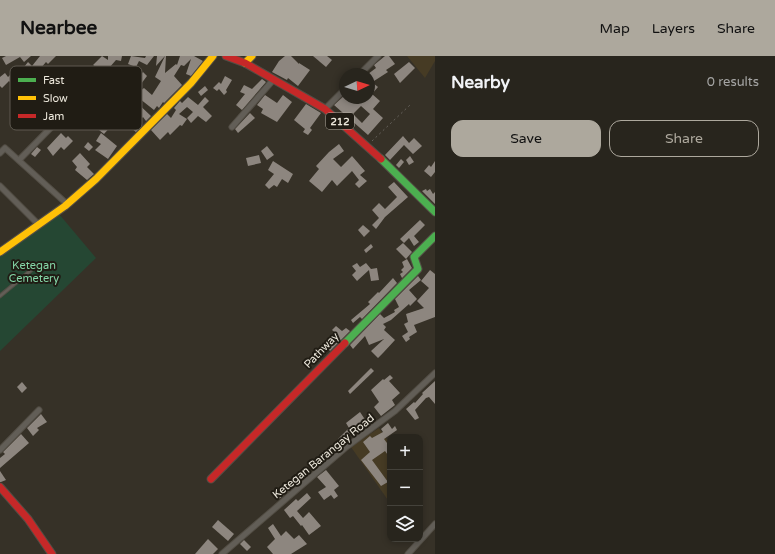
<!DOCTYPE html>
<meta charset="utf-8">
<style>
:root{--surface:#28251d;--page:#34312a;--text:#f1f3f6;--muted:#a5a5a4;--line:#44423b;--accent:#ada89d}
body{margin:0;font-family:"Varela Round",sans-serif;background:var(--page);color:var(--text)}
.controls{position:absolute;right:12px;bottom:12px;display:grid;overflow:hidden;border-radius:8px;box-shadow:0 2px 6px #0003}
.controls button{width:36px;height:36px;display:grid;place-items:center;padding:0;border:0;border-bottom:1px solid var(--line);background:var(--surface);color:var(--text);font:20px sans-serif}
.compass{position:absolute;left:339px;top:12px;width:36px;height:36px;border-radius:50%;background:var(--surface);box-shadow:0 2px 6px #0003;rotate:86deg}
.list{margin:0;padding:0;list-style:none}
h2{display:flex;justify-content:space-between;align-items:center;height:52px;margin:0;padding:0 16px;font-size:17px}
h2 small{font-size:13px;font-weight:400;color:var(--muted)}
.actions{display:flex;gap:8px;padding:12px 16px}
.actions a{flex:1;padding:9px 0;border:1px solid var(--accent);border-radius:12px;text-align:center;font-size:14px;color:var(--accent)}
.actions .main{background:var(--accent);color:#111}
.icon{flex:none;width:22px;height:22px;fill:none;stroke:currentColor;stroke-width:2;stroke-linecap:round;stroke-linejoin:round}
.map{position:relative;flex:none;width:435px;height:498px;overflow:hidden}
header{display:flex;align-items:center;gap:24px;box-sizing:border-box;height:56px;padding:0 20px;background:var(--accent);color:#111}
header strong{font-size:19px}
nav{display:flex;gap:22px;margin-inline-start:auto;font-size:14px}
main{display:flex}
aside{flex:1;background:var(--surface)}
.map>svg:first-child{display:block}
.built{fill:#463b24}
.green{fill:#254733}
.building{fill:#8d867f;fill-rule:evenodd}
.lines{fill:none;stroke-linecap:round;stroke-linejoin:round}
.lane-casing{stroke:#534e45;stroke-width:4.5}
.street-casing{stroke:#534e45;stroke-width:7}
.fast-casing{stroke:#534e45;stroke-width:9}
.slow-casing{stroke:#534e45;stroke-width:9}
.jam-casing{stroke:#534e45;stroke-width:9}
.path{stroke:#66625c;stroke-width:1;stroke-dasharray:2 3;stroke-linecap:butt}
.lane{stroke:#625e57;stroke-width:2.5}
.street{stroke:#625e57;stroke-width:5}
.fast{stroke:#4caf50;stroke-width:7}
.slow{stroke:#ffc107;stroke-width:7}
.jam{stroke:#c62828;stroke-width:7}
.labels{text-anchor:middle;stroke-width:4;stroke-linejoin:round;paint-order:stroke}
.shield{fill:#201c14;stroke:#b0aba0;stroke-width:1}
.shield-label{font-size:10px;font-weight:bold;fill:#ede8dc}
.park-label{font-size:11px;fill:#84d6a7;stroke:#201c14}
.street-label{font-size:11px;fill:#ede8dc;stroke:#201c14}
.key{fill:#201c14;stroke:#5e5950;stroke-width:1}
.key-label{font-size:11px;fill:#ede8dc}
</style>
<header>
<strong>Nearbee</strong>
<nav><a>Map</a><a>Layers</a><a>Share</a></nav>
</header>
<main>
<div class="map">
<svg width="435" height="498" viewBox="0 0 435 498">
<rect width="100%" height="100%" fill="#363127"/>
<g class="built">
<path d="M407,0H435V5L425,22Z"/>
<path d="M379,372L390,388V447L351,391Z"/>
</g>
<path class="green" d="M59,158L96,202L0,295V197Z"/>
<g class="building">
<path d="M6,0H31L24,6L20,1L6,9L2,2Z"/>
<path d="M40,0H56L48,8L46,6L40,13L42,14L34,22L30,19L16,32L9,25L2,32L0,30V21L5,17L8,21L13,16L17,20L28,6L32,10Z"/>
<path d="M102,0L108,4V0H122L121,5L116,4L109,12L116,19L114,26H116L106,40L96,46L97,48L89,56L88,55L79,67L74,63L87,48L83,45L87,40L90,43L102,32L98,28L101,25L98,22L103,16L93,9Z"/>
<path d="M131,0L145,2L146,0H154L147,9L139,5L136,11L128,8Z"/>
<path d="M157,0H166L165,17L176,8L177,9L180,0H194L203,5L191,20L186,18L191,3L184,10L181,9L174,20L182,29L164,47L163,46L159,52L157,50L154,54L135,39L144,32L152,39L161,25L155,21L165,0L156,10Z"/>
<path d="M285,0H291L299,8V7L310,14L298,30L288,22L287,24L272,16L279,5Z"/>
<path d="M313,0H327L332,4L326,11Z"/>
<path d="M385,0H389L395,8L386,14L388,16L374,25L368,18L376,12L374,9Z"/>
<path d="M409,6L415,12L400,27L394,18Z"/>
<path d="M143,16L147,20L141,28L136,24Z"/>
<path d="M225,20L232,24L226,34L227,36L224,39L219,33L217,35L213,32L219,26L221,28Z"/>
<path d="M262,23L266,26L242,54L236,49L245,38L240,36L244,29L252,33Z"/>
<path d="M373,27L378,31L372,38L380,45L373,53L383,62L368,79L334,49L345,39V42H369V33ZM361,50L370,58L362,67L353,58Z"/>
<path d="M205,30L208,34L201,40L198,36Z"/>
<path d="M131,31L137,37L132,42L151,60L146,65L143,61L135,69L140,72L136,76L127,69L137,58L132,53L128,57L120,49L119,50L114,47Z"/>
<path d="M265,39L277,47L283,39L292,46L277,66L261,57L263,53L257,49Z"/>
<path d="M188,41L198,49L205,41L209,45L203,51L212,60L206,66L198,60L191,67L187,62L193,56L187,51L179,58L187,63L182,70L180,69L170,79L168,76L160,84L151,74L167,58L171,62L176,54L174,52L180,45L182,47Z"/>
<path d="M306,48L321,57L310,72L312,74L308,79L303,76L305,73L294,64Z"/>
<path d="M250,57L255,62L238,77L235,73Z"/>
<path d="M107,65L112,69L104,78L99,74Z"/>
<path d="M61,77L66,82L68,80L73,85L64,94L61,91L53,100L47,92Z"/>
<path d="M101,77L117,90L108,103L95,94L101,88L96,85Z"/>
<path d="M403,80L409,87L414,82L422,90L413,98L404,89L390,104L385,99Z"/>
<path d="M88,86L93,91L89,95L84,91Z"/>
<path d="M339,88L344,95L333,103L341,111L352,100L365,115L360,119L367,125L359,132L355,128L359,124L352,115L337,130L332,124L322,136L309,125L319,113L316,110L329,96Z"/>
<path d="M267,90L274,99L267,104L261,95Z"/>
<path d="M37,91L41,94L35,101L31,98Z"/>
<path d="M80,97L90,108L87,111L94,118L87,124L75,114L77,111L72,105Z"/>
<path d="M259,99L261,107L248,110L246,102Z"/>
<path d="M410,100L414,106L409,109L406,104Z"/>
<path d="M401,103L404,106L399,112L396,109Z"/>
<path d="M273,105L293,118L288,127L282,123L277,131L274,129L269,133L265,129L274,118L268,114Z"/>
<path d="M435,105V116L431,121L424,115L429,109L431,111Z"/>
<path d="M394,126L408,141L385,161L376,173L372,169L379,162L372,154L379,147L385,153L397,141L388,131Z"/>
<path d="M426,133L427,135L430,133L433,138L435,136V148L422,135Z"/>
<path d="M420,164L425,169L414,180L419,186L414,190L409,182L404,187L400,183Z"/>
<path d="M363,169L370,175L364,181L358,174Z"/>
<path d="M403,187L412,196L406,203L396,193Z"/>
<path d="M371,188L373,191L366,197L364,194Z"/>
<path d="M407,203L412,212L402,222L400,218L403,216L401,214L404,211L402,206Z"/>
<path d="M357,207L360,211L366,207L371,213L377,212L379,224L371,225L369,214L357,225L352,219L356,215L352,210Z"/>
<path d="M430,214L435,218V261L414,269L417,276L409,281L410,283L406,286L402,280L408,276L404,268L408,266L406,258L424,252L417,245L429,232L421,225Z"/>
<path d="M418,220L421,224L409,234L417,243L410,250L409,248L391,264L383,268L386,271L384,274L395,284L383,297L378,302L371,295L384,283L369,289L365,280L353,293L350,289L380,258L384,262L395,256L394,254L399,251L395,243Z"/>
<path d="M393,222L397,227L362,263L360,261L353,267L351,264L370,248L368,246L378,236L379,237Z"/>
<path d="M336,270L342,275L346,272L350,275L330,295L327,291L338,279L332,274Z"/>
<path d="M371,312L374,315L350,338L348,335Z"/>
<path d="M390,319L393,322L389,325L400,337L392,344L395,349L381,360L374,351L379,346L371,334L383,323L384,324Z"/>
<path d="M435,325V348L429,341L426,342L415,354L419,362L415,364L406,353L414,346L415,347L423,338L422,337Z"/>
<path d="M22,326L27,332L22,337L17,331Z"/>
<path d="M360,356L366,365L360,370L363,374L358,377L356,373L348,379L343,384L342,382L339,384L338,383L349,372L346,367Z"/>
<path d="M41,358L47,366L37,372L39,374L33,380L27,372Z"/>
<path d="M388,367L392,373L395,370L397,374L384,383L390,391V402L385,395L372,404L388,426L381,430L361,404L370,396L363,386L370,380L372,382L383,376L381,373Z"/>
<path d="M21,378L29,387L0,412V402L5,398L3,396Z"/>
<path d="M326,414L339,430L334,434L338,440L334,443L331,439L324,444L318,436L326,431L317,421Z"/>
<path d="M0,415L6,424L1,426H0Z"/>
<path d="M287,431L289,435L279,443L273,436L278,432L281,435Z"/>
<path d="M307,437L311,442L297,455L303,462L309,456L321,470L309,479L302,469L301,470L293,460L290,462L284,454L296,443L298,445Z"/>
<path d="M218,464L234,478L228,485L212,471Z"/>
<path d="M273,468L281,480L286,475L294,483L299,479L307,488L291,498H273L267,491L275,483L268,472Z"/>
<path d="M208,483L218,493L213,498H195Z"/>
<path d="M244,484L251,491L247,495L240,488Z"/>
</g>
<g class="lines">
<defs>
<path id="lane" d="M0,240L35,211"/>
<g id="street">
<path d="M360,18L378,0"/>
<path d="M325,53L345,33"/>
<path d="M232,71L274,23"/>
<path d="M0,97L5,92L67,148"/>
<path d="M19,104L83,39"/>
<path d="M0,130L39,169"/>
<path d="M0,394L39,354"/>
<path d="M222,498L345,392L395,355L435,317"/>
<path d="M408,498L435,468"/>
</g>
<g id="fast">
<path d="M381,103L435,156"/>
<path d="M345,287L418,213L414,201L435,180"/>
</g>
<g id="slow">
<path d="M245,7L252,0"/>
<path d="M0,196L65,150L96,123L191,27L213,0"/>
</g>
<g id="jam">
<path d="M226,0L245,7L325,53L381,103"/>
<path d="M211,423L345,287"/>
<path d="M0,431L28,463L52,498"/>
</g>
</defs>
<use href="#lane" class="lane-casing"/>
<use href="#street" class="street-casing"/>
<use href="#fast" class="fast-casing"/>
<use href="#slow" class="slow-casing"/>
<use href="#jam" class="jam-casing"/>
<path class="path" d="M372,85L410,49"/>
<use href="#lane" class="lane"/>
<use href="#street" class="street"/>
<use href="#fast" class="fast"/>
<use href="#slow" class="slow"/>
<use href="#jam" class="jam"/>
</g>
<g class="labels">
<rect class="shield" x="326" y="57" width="28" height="16" rx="3"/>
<g class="shield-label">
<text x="340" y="69">212</text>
</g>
<g class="park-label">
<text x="34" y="213">Ketegan<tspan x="34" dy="13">Cemetery</tspan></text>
</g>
<g class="street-label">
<text transform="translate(321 294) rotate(-46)" y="4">Pathway</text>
<text transform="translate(323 400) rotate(-39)" y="4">Ketegan Barangay Road</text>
</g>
</g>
<rect x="10" y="10" width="132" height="64" rx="6" class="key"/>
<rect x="18" y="22" width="18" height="4" fill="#4caf50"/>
<rect x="18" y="40" width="18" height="4" fill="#ffc107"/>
<rect x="18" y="58" width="18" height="4" fill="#c62828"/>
<g class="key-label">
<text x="43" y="28">Fast</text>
<text x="43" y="46">Slow</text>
<text x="43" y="64">Jam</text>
</g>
</svg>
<div class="controls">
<button>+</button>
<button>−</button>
<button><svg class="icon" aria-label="layers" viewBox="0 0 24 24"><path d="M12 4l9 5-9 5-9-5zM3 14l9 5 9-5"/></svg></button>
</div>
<svg class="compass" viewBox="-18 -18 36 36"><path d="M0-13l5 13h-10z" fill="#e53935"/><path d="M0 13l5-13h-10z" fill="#a5a5a4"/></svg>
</div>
<aside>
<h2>Nearby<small>0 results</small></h2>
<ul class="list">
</ul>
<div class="actions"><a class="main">Save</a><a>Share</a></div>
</aside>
</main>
